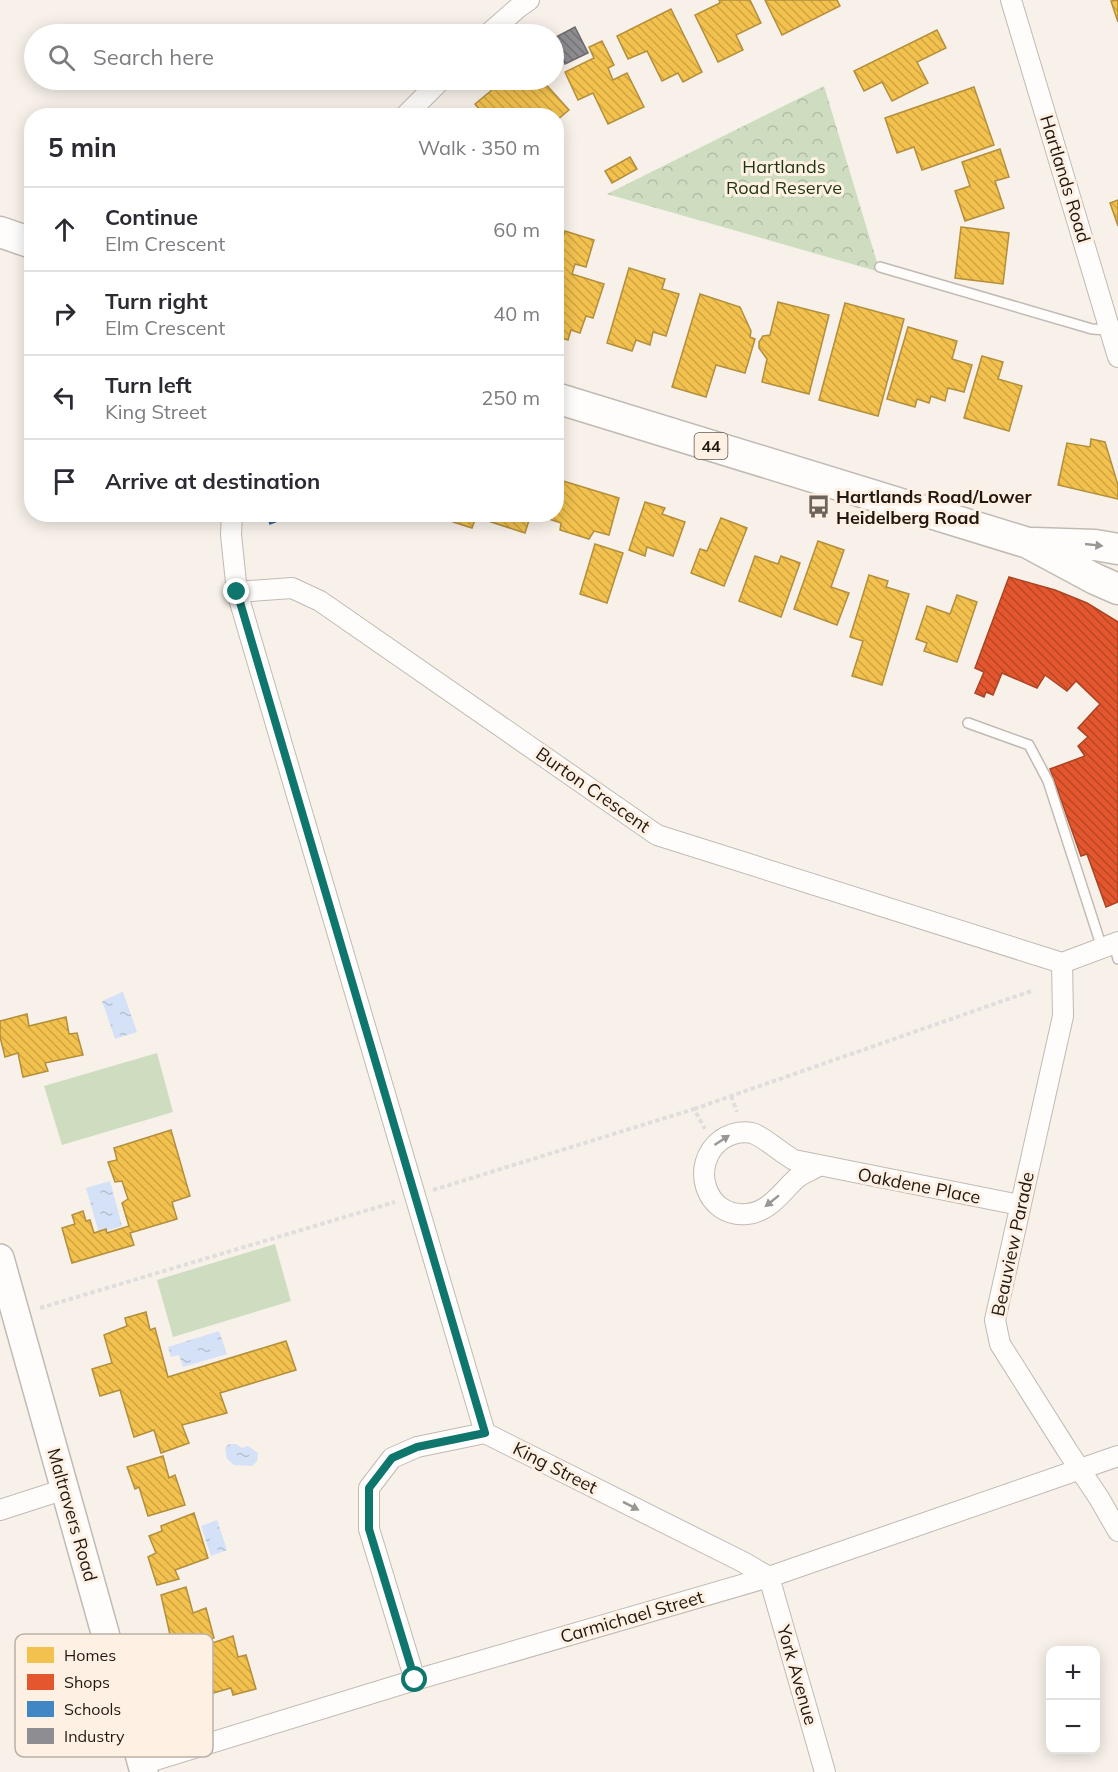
<!DOCTYPE html>
<meta charset="utf-8">
<style>
:root{--surface:#fff;--page:#f7f7f7;--text:#2b2b33;--muted:#7c7c81;--line:#e1e1e2}
body{margin:0;font-family:Mulish,sans-serif;background:var(--page);color:var(--text)}
.controls{position:absolute;right:18px;bottom:18px;display:grid;overflow:hidden;border-radius:12px;box-shadow:0 3px 15px #0003}
.controls button{width:54px;height:54px;display:grid;place-items:center;padding:0;border:0;border-bottom:2px solid var(--line);background:var(--surface);color:var(--text);font:30px sans-serif}
.stop{position:absolute;width:18px;height:18px;margin:-14px;border:4px solid #0f766e;border-radius:50%;background:#fff}
.stop.end{background:#0f766e;border-color:#fff;box-shadow:0 2px 6px #0008}
.list{margin:0;padding:0;list-style:none}
h2{display:flex;justify-content:space-between;align-items:center;height:78px;margin:0;padding:0 24px;font-size:26px}
h2 small{font-size:20px;font-weight:400;color:var(--muted)}
.list li{display:grid;grid-template-columns:39px 1fr auto;gap:18px;align-items:center;box-sizing:border-box;height:84px;padding:0 24px;border-top:2px solid var(--line)}
.list b{display:block;font-size:22px;white-space:nowrap}
.list p{margin:0;font-size:20px;white-space:nowrap;color:var(--muted)}
.list em{font-size:20px;font-style:normal;color:var(--muted)}
.icon{flex:none;width:33px;height:33px;fill:none;stroke:currentColor;stroke-width:2;stroke-linecap:round;stroke-linejoin:round}
.map{position:relative;flex:none;width:1118px;height:1772px;overflow:hidden}
.search{position:absolute;background:var(--surface);box-shadow:0 3px 15px #0003;left:24px;top:24px;width:540px;height:66px;display:flex;align-items:center;gap:15px;box-sizing:border-box;padding:0 21px;border-radius:33px;color:var(--muted);font-size:22px}
.panel{position:absolute;background:var(--surface);box-shadow:0 3px 15px #0003;left:24px;top:108px;width:540px;height:414px;border-radius:24px}
.map>svg:first-child{display:block}
.park{fill:url(#park-crowns)}
.garden{fill:#ceddc0}
.water{fill:url(#water-ripples)}
.homes{fill:url(#homes-back-hatch);stroke:#b38e3c;stroke-width:1.5}
.shops{fill:url(#shops-back-hatch);stroke:#a94425;stroke-width:1.5}
.schools{fill:url(#schools-back-hatch);stroke:#36668f;stroke-width:1.5}
.industry{fill:url(#industry-back-hatch);stroke:#6c6a6b;stroke-width:1.5}
.lines{fill:none;stroke-linecap:round;stroke-linejoin:round}
.lane-casing{stroke:#c1bab3;stroke-width:12}
.street-casing{stroke:#c1bab3;stroke-width:22}
.secondary-casing{stroke:#c1bab3;stroke-width:30}
.primary-casing{stroke:#c1bab3;stroke-width:33}
.path{stroke:#e0dedc;stroke-width:4;stroke-dasharray:4.5 3;stroke-linecap:butt}
.lane{stroke:#fefdfc;stroke-width:9}
.street{stroke:#fefdfc;stroke-width:20}
.secondary{stroke:#fefdfc;stroke-width:27}
.primary{stroke:#fefdfc;stroke-width:30}
.oneway{fill:#9a9692}
.route{stroke:#0f766e;stroke-width:8}
.labels{text-anchor:middle;stroke-width:6;stroke-linejoin:round;paint-order:stroke}
.shield{fill:#fef1e4;stroke:#635950;stroke-width:1.5}
.shield-label{font-size:16px;font-weight:bold;fill:#201811}
.park-label{font-size:18px;fill:#1c350e;stroke:#fef1e4}
.street-label{font-size:18px;fill:#201811;stroke:#fef1e4}
.poi-label{font-size:18px;font-weight:bold;fill:#201811;stroke:#fef1e4;text-anchor:start}
.key{fill:#fef1e4;stroke:#bbb0a5;stroke-width:1.5}
.key-label{font-size:16px;fill:#201811}
</style>
<div class="map">
<svg width="1118" height="1772" viewBox="0 0 1118 1772">
<defs>
<pattern id="park-crowns" width="20" height="18" patternUnits="userSpaceOnUse" patternTransform="scale(1.5)"><rect width="20" height="18" fill="#ceddc0"/><path d="M2 6a3 3 0 1 1 6 0M12 15a3 3 0 1 1 6 0" fill="none" stroke="#b1bda4"/></pattern>
<pattern id="water-ripples" width="26" height="14" patternUnits="userSpaceOnUse" patternTransform="scale(1.5)"><rect width="26" height="14" fill="#d4e1f6"/><path d="M2 4q2-2 4 0t4 0M15 11q2-2 4 0t4 0" fill="none" stroke="#b6c0d2"/></pattern>
<pattern id="homes-back-hatch" width="6" height="6" patternUnits="userSpaceOnUse" patternTransform="scale(1.5)"><rect width="6" height="6" fill="#f2c14e"/><path d="M-1 5l2 2M0 0l6 6M5-1l2 2" fill="none" stroke="#cfa543"/></pattern>
<pattern id="shops-back-hatch" width="6" height="6" patternUnits="userSpaceOnUse" patternTransform="scale(1.5)"><rect width="6" height="6" fill="#e4572e"/><path d="M-1 5l2 2M0 0l6 6M5-1l2 2" fill="none" stroke="#b84726"/></pattern>
<pattern id="schools-back-hatch" width="6" height="6" patternUnits="userSpaceOnUse" patternTransform="scale(1.5)"><rect width="6" height="6" fill="#3f88c5"/><path d="M-1 5l2 2M0 0l6 6M5-1l2 2" fill="none" stroke="#346e9f"/></pattern>
<pattern id="industry-back-hatch" width="6" height="6" patternUnits="userSpaceOnUse" patternTransform="scale(1.5)"><rect width="6" height="6" fill="#8d8d92"/><path d="M-1 5l2 2M0 0l6 6M5-1l2 2" fill="none" stroke="#737276"/></pattern>
</defs>
<rect width="100%" height="100%" fill="#f8f1ea"/>
<path class="park" d="M824,86L880,272L607,194Z"/>
<g class="garden">
<path d="M157,1053L173,1112L62,1145L44,1086Z"/>
<path d="M275,1244L291,1301L173,1337L157,1280Z"/>
</g>
<g class="water">
<path d="M123,992L137,1032L115,1039L102,1001Z"/>
<path d="M110,1181L122,1226L99,1233L86,1188Z"/>
<path d="M219,1331L227,1354L183,1367L179,1355L171,1357L168,1347Z"/>
<path d="M229,1444H236L242,1448L248,1446L258,1453L257,1461L252,1466L234,1465L227,1459L225,1448Z"/>
<path d="M217,1520L227,1550L211,1556L201,1526Z"/>
</g>
<g class="homes">
<path d="M719,0H750L761,23L736,35L743,50L718,62L695,15L720,3Z"/>
<path d="M765,0H837L840,6L782,35Z"/>
<path d="M1118,0V22L1111,1Z"/>
<path d="M671,9L702,72L683,82L678,73L662,81L647,51L628,59L617,36Z"/>
<path d="M937,30L946,48L917,62L928,83L892,101L882,82L864,91L854,71Z"/>
<path d="M602,41L614,65L608,68L613,80L627,73L644,107L608,124L593,93L578,100L565,72L594,58L589,47Z"/>
<path d="M504,80H542L569,110L556,121V116H539L538,114L536,116H485L475,104Z"/>
<path d="M974,87L994,145L922,170L914,147L897,153L885,118Z"/>
<path d="M1000,149L1009,177L995,181L1004,208L965,221L955,191L970,186L962,162Z"/>
<path d="M630,157L637,169L612,183L605,171Z"/>
<path d="M1118,200V226L1110,203Z"/>
<path d="M961,227L1009,233L1003,284L955,278Z"/>
<path d="M565,231L594,240L586,267L575,264L572,274L604,284L593,318L586,316L580,333L571,330L568,340L556,336V258Z"/>
<path d="M629,268L665,279L662,289L679,294L666,336L653,332L650,345L636,340L632,351L607,343Z"/>
<path d="M700,294L740,307L751,331L750,337L755,339L745,373L716,365L706,397L672,387Z"/>
<path d="M778,302L829,315L809,394L762,382L767,359L759,348V342L763,336L770,335Z"/>
<path d="M845,303L904,319L878,416L819,400Z"/>
<path d="M908,327L957,341L952,359L972,365L964,392L948,388L945,401L931,396L929,403L917,399L915,407L887,399Z"/>
<path d="M982,356L1003,362L998,379L1022,386L1009,431L964,418Z"/>
<path d="M1091,439L1105,442L1118,485V499L1058,485L1067,443L1090,447Z"/>
<path d="M560,480L619,498L609,535L594,531L589,539L560,530L561,523L549,519L550,514H556V492Z"/>
<path d="M645,502L665,508L662,514L685,522L673,556L647,547L645,556L629,550Z"/>
<path d="M455,514H531L525,533L476,517L472,528L453,522Z"/>
<path d="M721,518L747,528L724,586L691,573L700,549L707,551Z"/>
<path d="M818,541L844,550L831,587L849,593L837,625L794,609Z"/>
<path d="M595,544L623,553L607,603L580,594Z"/>
<path d="M755,556L778,564L781,556L800,563L781,617L739,601Z"/>
<path d="M869,575L888,581L886,587L909,594L882,685L852,676L863,641L850,637Z"/>
<path d="M957,595L977,602L957,662L924,651L927,643L916,639L927,606L950,614Z"/>
<path d="M27,1014L29,1026L66,1017L69,1034L77,1033L83,1055L45,1063L48,1071L23,1077L18,1053L5,1057L0,1037V1021Z"/>
<path d="M171,1130L190,1196L172,1202L177,1219L130,1233L134,1245L72,1263L62,1228L75,1224L72,1215L83,1211L86,1221L90,1220L94,1233L106,1229L107,1233L129,1226L122,1203L128,1199L122,1181L115,1182L108,1162L117,1160L114,1148Z"/>
<path d="M146,1312L150,1330L155,1328L168,1377L286,1341L296,1370L220,1393L227,1413L182,1425L189,1443L161,1453L154,1430L134,1437L120,1390L100,1396L92,1369L112,1363L104,1335L127,1326L125,1318Z"/>
<path d="M163,1456L169,1478L175,1475L185,1505L148,1516L139,1487L135,1489L127,1467Z"/>
<path d="M194,1513L208,1558L175,1570L179,1579L157,1585L148,1557L156,1553L149,1536L162,1531L161,1526Z"/>
<path d="M186,1587L193,1613L206,1608L214,1638L173,1648L161,1595Z"/>
<path d="M233,1636L238,1657L246,1655L256,1689L233,1695L231,1688L206,1695L199,1674L175,1681L168,1658Z"/>
</g>
<path class="shops" d="M1009,577L1055,590L1087,603L1118,622V902L1106,907L1087,854L1081,856L1050,769L1085,756L1078,746L1088,737L1078,728L1100,704L1076,681L1067,691L1045,675L1037,688L1002,673L993,695L986,692L984,697L975,693L984,672L975,668Z"/>
<path class="schools" d="M267,514H295L270,524Z"/>
<path class="industry" d="M575,27L588,53L565,64L554,38Z"/>
<g class="lines">
<defs>
<g id="lane">
<path d="M880,267L1092,329L1110,330"/>
<path d="M968,723L1029,745L1048,781L1102,948"/>
<path d="M1114,944L1118,959"/>
</g>
<g id="street">
<path d="M1011,0L1118,357"/>
<path d="M488,34L519,7L529,0"/>
<path d="M405,116L441,80"/>
<path d="M232,514L231,535L237,592L485,1433L743,1562L769,1577L825,1772"/>
<path d="M237,592L292,588L320,601L657,835L1062,963L1118,942"/>
<path d="M1062,963L1063,1016L995,1320L1000,1344L1067,1450L1099,1498L1118,1531"/>
<path d="M818,1166C812,1170 804,1173 798,1177C782,1191 770,1212 747,1214C705,1218 689,1164 721,1140C730,1134 741,1131 752,1133C763,1136 781,1153 794,1160L1020,1205"/>
<path d="M0,1510L65,1489"/>
<path d="M415,1680L369,1529V1488L392,1458L417,1447L485,1433"/>
<path d="M142,1764L415,1680L769,1577L1118,1456"/>
</g>
<path id="secondary" d="M0,1258L144,1772"/>
<g id="primary">
<path d="M0,232L32,243"/>
<path d="M556,398L1028,543L1095,579L1118,589"/>
<path d="M1034,543L1095,545L1118,549"/>
</g>
</defs>
<use href="#lane" class="lane-casing"/>
<use href="#street" class="street-casing"/>
<use href="#secondary" class="secondary-casing"/>
<use href="#primary" class="primary-casing"/>
<g class="path">
<path d="M731,1096L737,1112"/>
<path d="M694,1109L1034,990"/>
<path d="M433,1190L694,1109L705,1129"/>
<path d="M40,1308L395,1202"/>
</g>
<use href="#lane" class="lane"/>
<use href="#street" class="street"/>
<use href="#secondary" class="secondary"/>
<use href="#primary" class="primary"/>
</g>
<defs><path id="oneway-solid" d="M-6-.8H1V-3.2L6.5 0L1 3.2V.8H-6Z" transform="scale(1.5)"/></defs>
<g class="oneway">
<use href="#oneway-solid" transform="translate(1094 545) rotate(6)"/>
<use href="#oneway-solid" transform="translate(722 1140) rotate(-33)"/>
<use href="#oneway-solid" transform="translate(772 1201) rotate(141)"/>
<use href="#oneway-solid" transform="translate(631 1506) rotate(27)"/>
</g>
<g class="lines">
<path class="route" d="M237,592L485,1433L417,1447L392,1458L369,1488V1529L415,1680"/>
</g>
<defs>
<symbol id="bus-bare" viewBox="-9 -9 18 18"><path d="M-5-6H5V4H4V6H2V4H-2V6H-4V4H-5ZM-3.5-4V0h7V-4ZM-3.5 1.2v1.5H-2V1.2ZM2 1.2v1.5H3.5V1.2Z" fill="#6c645d" stroke="#fef1e4" stroke-width="2.5" paint-order="stroke"/></symbol>
</defs>
<g fill-rule="evenodd">
<use href="#bus-bare" x="802" y="490" width="33" height="33"/>
</g>
<g class="labels">
<rect class="shield" x="694.5" y="433" width="33" height="26" rx="4.5"/>
<g class="shield-label">
<text x="711" y="452">44</text>
</g>
<g class="park-label">
<text x="784" y="173">Hartlands<tspan x="784" dy="21">Road Reserve</tspan></text>
</g>
<g class="street-label">
<text transform="translate(1065 179) rotate(73)" y="6">Hartlands Road</text>
<text transform="translate(593 790) rotate(35)" y="6">Burton Crescent</text>
<text transform="translate(919 1186) rotate(11)" y="6">Oakdene Place</text>
<text transform="translate(1013 1244) rotate(-78)" y="6">Beauview Parade</text>
<text transform="translate(555 1468) rotate(27)" y="6">King Street</text>
<text transform="translate(72 1515) rotate(74)" y="6">Maltravers Road</text>
<text transform="translate(632 1617) rotate(-16)" y="6">Carmichael Street</text>
<text transform="translate(797 1675) rotate(74)" y="6">York Avenue</text>
</g>
<g class="poi-label">
<text x="836" y="503">Hartlands Road/Lower<tspan x="836" dy="21">Heidelberg Road</tspan></text>
</g>
</g>
<rect x="15" y="1634" width="198" height="123" rx="9" class="key"/>
<rect x="27" y="1647" width="27" height="16" fill="#f2c14e"/>
<rect x="27" y="1674" width="27" height="16" fill="#e4572e"/>
<rect x="27" y="1701" width="27" height="16" fill="#3f88c5"/>
<rect x="27" y="1728" width="27" height="16" fill="#8d8d92"/>
<g class="key-label">
<text x="64" y="1661">Homes</text>
<text x="64" y="1688">Shops</text>
<text x="64" y="1715">Schools</text>
<text x="64" y="1742">Industry</text>
</g>
</svg>
<div class="controls">
<button>+</button>
<button>−</button>
</div>
<div class="stop" style="left:415px;top:1680px"></div>
<div class="stop end" style="left:237px;top:592px"></div>
<div class="search"><svg class="icon" aria-label="search" viewBox="0 0 24 24"><circle cx="10" cy="10" r="6"/><path d="M15 15l6 6"/></svg>Search here</div>
<section class="panel">
<h2>5 min<small>Walk · 350 m</small></h2>
<ul class="list">
<li><svg class="icon" aria-label="ahead" viewBox="0 0 24 24"><path d="M12 20V5M6 11l6-6 6 6"/></svg><div><b>Continue</b><p>Elm Crescent</p></div><em>60 m</em></li>
<li><svg class="icon" aria-label="right" viewBox="0 0 24 24"><path d="M7 20v-9h11M14 6l5 5-5 5"/></svg><div><b>Turn right</b><p>Elm Crescent</p></div><em>40 m</em></li>
<li><svg class="icon" aria-label="left" viewBox="0 0 24 24"><path d="M17 20v-9H6M10 6l-5 5 5 5"/></svg><div><b>Turn left</b><p>King Street</p></div><em>250 m</em></li>
<li><svg class="icon" aria-label="arrive" viewBox="0 0 24 24"><path d="M6 21V4h12l-3 4 3 4H6"/></svg><div><b>Arrive at destination</b></div></li>
</ul>
</section>
</div>
